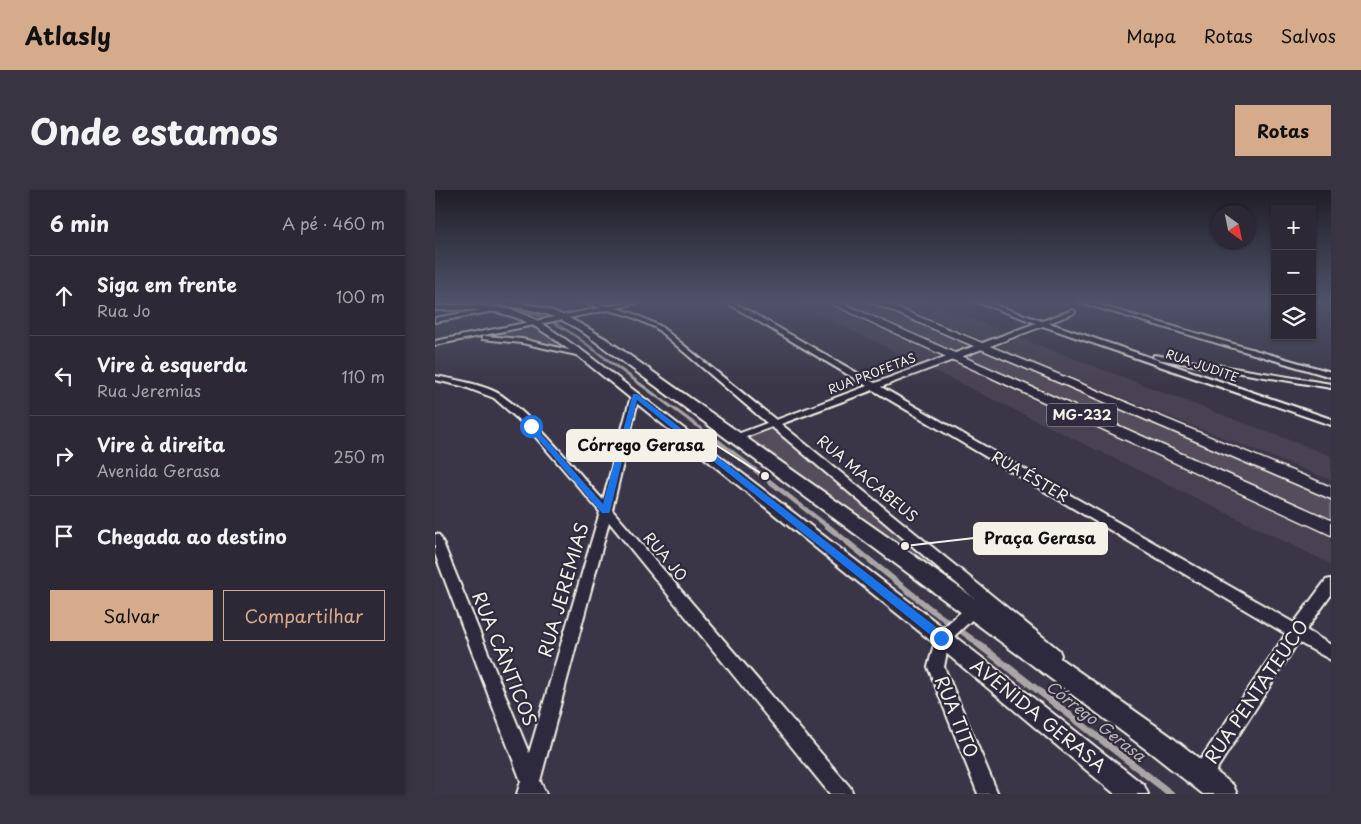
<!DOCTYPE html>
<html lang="pt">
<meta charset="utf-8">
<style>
:root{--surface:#2c2835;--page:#383441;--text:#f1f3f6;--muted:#a6a6ad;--line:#484450;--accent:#d6ab8b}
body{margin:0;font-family:"Playpen Sans",sans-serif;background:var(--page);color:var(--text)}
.controls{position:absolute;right:15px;top:15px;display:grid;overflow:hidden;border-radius:0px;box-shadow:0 1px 4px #0004}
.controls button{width:45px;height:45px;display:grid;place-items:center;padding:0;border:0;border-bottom:1px solid var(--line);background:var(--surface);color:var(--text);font:25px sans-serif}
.compass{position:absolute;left:776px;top:15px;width:45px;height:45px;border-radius:50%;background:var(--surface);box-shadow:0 1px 4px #0004;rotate:147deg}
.stop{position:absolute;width:15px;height:15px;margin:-11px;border:4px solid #1a73e8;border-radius:50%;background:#fff}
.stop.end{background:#1a73e8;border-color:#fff;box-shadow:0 1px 5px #0008}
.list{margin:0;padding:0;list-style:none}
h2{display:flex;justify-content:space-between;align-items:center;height:65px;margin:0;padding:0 20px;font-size:21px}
h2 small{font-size:16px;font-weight:400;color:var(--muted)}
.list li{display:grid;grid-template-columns:32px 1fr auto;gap:15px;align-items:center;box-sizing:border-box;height:80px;padding:0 20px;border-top:1px solid var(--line)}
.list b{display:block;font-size:19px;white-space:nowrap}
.list p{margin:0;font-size:16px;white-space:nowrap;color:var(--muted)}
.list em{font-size:16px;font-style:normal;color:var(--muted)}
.actions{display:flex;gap:10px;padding:15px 20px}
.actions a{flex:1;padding:11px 0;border:1px solid var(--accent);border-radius:0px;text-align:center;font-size:18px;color:var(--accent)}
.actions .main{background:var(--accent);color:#111}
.icon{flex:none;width:28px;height:28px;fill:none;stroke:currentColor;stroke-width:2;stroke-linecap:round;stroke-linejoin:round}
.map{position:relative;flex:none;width:896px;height:604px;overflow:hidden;border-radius:0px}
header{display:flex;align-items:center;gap:30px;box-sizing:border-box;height:70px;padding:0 25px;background:var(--accent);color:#111}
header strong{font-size:24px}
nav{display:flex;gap:28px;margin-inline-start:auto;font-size:18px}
.intro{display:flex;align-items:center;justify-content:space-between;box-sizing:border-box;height:120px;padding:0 30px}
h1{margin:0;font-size:35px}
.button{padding:12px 22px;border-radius:0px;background:var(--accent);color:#111;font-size:18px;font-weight:700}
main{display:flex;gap:30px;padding:0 30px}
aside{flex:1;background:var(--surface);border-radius:0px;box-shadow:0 1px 4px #0004}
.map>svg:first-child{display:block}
.built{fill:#484352}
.green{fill:#534e5c;stroke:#a4a0a2}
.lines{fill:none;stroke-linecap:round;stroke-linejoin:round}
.stream-far4{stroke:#aaa6a7;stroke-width:2.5}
.stream-far3{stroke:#aaa6a7;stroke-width:3}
.stream-far2{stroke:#aaa6a7;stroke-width:4.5}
.stream-far1{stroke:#aaa6a7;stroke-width:5.5}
.stream{stroke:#aaa6a7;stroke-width:7}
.minor-casing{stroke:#f4f1e8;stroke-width:4}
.secondary-casing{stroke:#f4f1e8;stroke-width:4}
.primary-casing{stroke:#f4f1e8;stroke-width:3}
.minor{fill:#2f2a3d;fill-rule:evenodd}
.secondary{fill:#2f2a3d;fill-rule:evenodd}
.primary{fill:#2f2a3d;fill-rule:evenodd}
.route{fill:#1a73e8}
.labels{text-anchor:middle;stroke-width:4.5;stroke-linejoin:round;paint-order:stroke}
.far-street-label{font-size:12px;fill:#f4f1e8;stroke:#2f2a3d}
.shield{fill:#2f2a3d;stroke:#b9b5b5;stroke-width:1}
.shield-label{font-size:14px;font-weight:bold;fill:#f4f1e8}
.street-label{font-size:15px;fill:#f4f1e8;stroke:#2f2a3d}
.water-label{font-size:16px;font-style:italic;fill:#b6b2b2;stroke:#2f2a3d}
.near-street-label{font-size:18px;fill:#f4f1e8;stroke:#2f2a3d}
.leader{fill:none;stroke:#f4f1e8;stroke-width:2}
.callout-dot{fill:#f4f1e8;stroke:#2f2a3d;stroke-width:2}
.callout{fill:#f4f1e8;stroke:#f4f1e8;stroke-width:2}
.callout-label{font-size:16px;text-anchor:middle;font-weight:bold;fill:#111}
</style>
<header>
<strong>Atlasly</strong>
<nav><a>Mapa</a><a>Rotas</a><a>Salvos</a></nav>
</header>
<div class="intro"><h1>Onde estamos</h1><a class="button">Rotas</a></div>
<main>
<aside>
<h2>6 min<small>A pé · 460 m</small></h2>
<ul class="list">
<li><svg class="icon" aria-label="ahead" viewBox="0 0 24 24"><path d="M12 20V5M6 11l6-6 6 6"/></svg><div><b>Siga em frente</b><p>Rua Jo</p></div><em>100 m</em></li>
<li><svg class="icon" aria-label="left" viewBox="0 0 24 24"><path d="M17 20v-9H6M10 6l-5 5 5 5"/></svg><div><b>Vire à esquerda</b><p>Rua Jeremias</p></div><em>110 m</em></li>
<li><svg class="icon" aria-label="right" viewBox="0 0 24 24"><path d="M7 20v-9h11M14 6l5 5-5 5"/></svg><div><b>Vire à direita</b><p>Avenida Gerasa</p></div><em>250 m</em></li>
<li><svg class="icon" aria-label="arrive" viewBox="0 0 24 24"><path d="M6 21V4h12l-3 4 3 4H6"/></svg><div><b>Chegada ao destino</b></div></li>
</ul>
<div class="actions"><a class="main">Salvar</a><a>Compartilhar</a></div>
</aside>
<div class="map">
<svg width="896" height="604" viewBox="0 0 896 604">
<rect width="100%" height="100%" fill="#3b3647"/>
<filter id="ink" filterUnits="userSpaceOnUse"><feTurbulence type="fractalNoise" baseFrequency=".02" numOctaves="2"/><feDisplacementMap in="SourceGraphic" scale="10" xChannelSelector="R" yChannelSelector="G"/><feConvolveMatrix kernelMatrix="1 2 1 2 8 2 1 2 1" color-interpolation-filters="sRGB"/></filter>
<g filter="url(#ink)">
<g class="built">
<path d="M358,112H391L896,344V374Z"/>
<path d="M454,112H493L573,143L550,151Z"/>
<path d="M585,148L896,266V290L560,158Z"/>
</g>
<g class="green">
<path d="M404,112H435L537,155L517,163Z"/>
<path d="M98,135L134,159C102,150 71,146 38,146Z"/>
<path d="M547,159L896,307V334L527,168Z"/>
<path d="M338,238L609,463L310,249Z"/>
</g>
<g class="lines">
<g class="stream-far4">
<path d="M0,114L42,115"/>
<path d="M57,117C74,118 92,120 107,127C131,137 152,155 173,170"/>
</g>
<path class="stream-far3" d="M171,169L272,243"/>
<path class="stream-far2" d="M271,242L392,336"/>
<path class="stream-far1" d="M391,335L498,421L544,454"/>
<path class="stream" d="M542,453L736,604"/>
<defs>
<g id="minor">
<path d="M148,112H157L173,116L205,112L181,118L197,123L225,136L341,230L432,196L291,112H298L440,193L601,133L542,112H550L607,131L638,120L640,121V123L614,133L896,229V235L608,136L446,197L859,433L891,390L896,389V405L871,440L896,455V470L863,452L773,593L766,596L759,593L756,586L759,579L851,444L438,200L346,234L624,460L626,465L624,470L618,472L612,470L337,237L303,250H297L295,248L297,246L332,233L221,138L193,125L173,120L0,155V151L165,118Z"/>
<path d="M644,112H653L896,182V187Z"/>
<path d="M57,118L60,120L59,121L0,132V128Z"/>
<path d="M49,146L87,149L150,164L146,166L87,153L47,149V147Z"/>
<path d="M719,165L896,194V198L722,169L718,167Z"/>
<path d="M0,186C18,189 51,195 66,205C104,232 137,276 168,310L196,206L200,203L203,204L204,206L177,320L415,597L418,604H395L174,332L105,591L111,604H82L86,591L0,364V344L4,345L6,348L94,563L165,322L93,238L59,208L27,196L0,190Z"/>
<path d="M538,414L543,416L545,420L543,424L514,451L509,477L563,604H543L493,477L502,443L533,416Z"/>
</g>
<g id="secondary">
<path d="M45,112C97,108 128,122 171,149L734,545L798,595L802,604H768L716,563L145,140C116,121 83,116 49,114Z"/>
<path d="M0,116C27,115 54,113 80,121C106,129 127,148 149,162L514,442L709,595L713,604H680L500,454L143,166C121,151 99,132 73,125C50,118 24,120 0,120Z"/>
</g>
<g id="primary">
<path d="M393,112H405L896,330V345Z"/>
<path d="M436,112H448L896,297V309Z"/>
</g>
</defs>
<use href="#minor" class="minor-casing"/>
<use href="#secondary" class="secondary-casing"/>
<use href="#primary" class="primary-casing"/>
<use href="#minor" class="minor"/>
<use href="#secondary" class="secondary"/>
<use href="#primary" class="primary"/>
</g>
</g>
<linearGradient id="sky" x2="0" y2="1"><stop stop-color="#201e27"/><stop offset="0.57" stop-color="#4f5269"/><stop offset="1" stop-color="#4f5269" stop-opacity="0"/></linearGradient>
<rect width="896" height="196" fill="url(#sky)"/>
<path class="route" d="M198,204H202L510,444L512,448L510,451H503L202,210L175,321L174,323H167L92,236L98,235L168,314Z"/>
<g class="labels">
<g class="far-street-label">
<text transform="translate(767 176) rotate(19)" y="4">RUA JUDITE</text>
<text transform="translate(437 184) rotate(-21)" y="4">RUA PROFETAS</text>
</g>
<rect class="shield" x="612" y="213.5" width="70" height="23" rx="4"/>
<g class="shield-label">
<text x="647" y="230">MG-232</text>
</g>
<g class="street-label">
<text transform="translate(595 287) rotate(30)" y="5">RUA ÉSTER</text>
<text transform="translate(432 289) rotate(40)" y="5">RUA MACABEUS</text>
<text transform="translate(230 367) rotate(50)" y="5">RUA JO</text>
</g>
<g class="water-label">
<text transform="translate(661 531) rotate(38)" y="6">Córrego Gerasa</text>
</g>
<g class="near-street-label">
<text transform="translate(129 400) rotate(-74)" y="6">RUA JEREMIAS</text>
<text transform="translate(69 469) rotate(68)" y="6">RUA CÂNTICOS</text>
<text transform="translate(822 502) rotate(-56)" y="6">RUA PENTATEUCO</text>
<text transform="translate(603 526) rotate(39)" y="6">AVENIDA GERASA</text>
<text transform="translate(521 527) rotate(68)" y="6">RUA TITO</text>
</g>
</g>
<path class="leader" d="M330 286L281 255M470 356L539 348"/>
<g class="callout-dot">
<circle cx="330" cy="286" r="5"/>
<circle cx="470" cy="356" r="5"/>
</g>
<g class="callout">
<rect x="132" y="240" width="149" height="31" rx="5"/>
<rect x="539" y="333" width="133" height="31" rx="5"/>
</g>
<g class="callout-label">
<text x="206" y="261">Córrego Gerasa</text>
<text x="605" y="354">Praça Gerasa</text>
</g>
</svg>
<div class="controls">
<button>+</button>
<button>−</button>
<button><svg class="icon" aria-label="layers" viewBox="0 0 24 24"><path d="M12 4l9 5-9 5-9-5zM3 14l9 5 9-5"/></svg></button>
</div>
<svg class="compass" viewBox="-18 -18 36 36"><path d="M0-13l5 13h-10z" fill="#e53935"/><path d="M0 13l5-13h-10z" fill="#a6a6ad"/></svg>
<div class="stop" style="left:96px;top:236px"></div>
<div class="stop end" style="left:506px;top:448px"></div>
</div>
</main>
